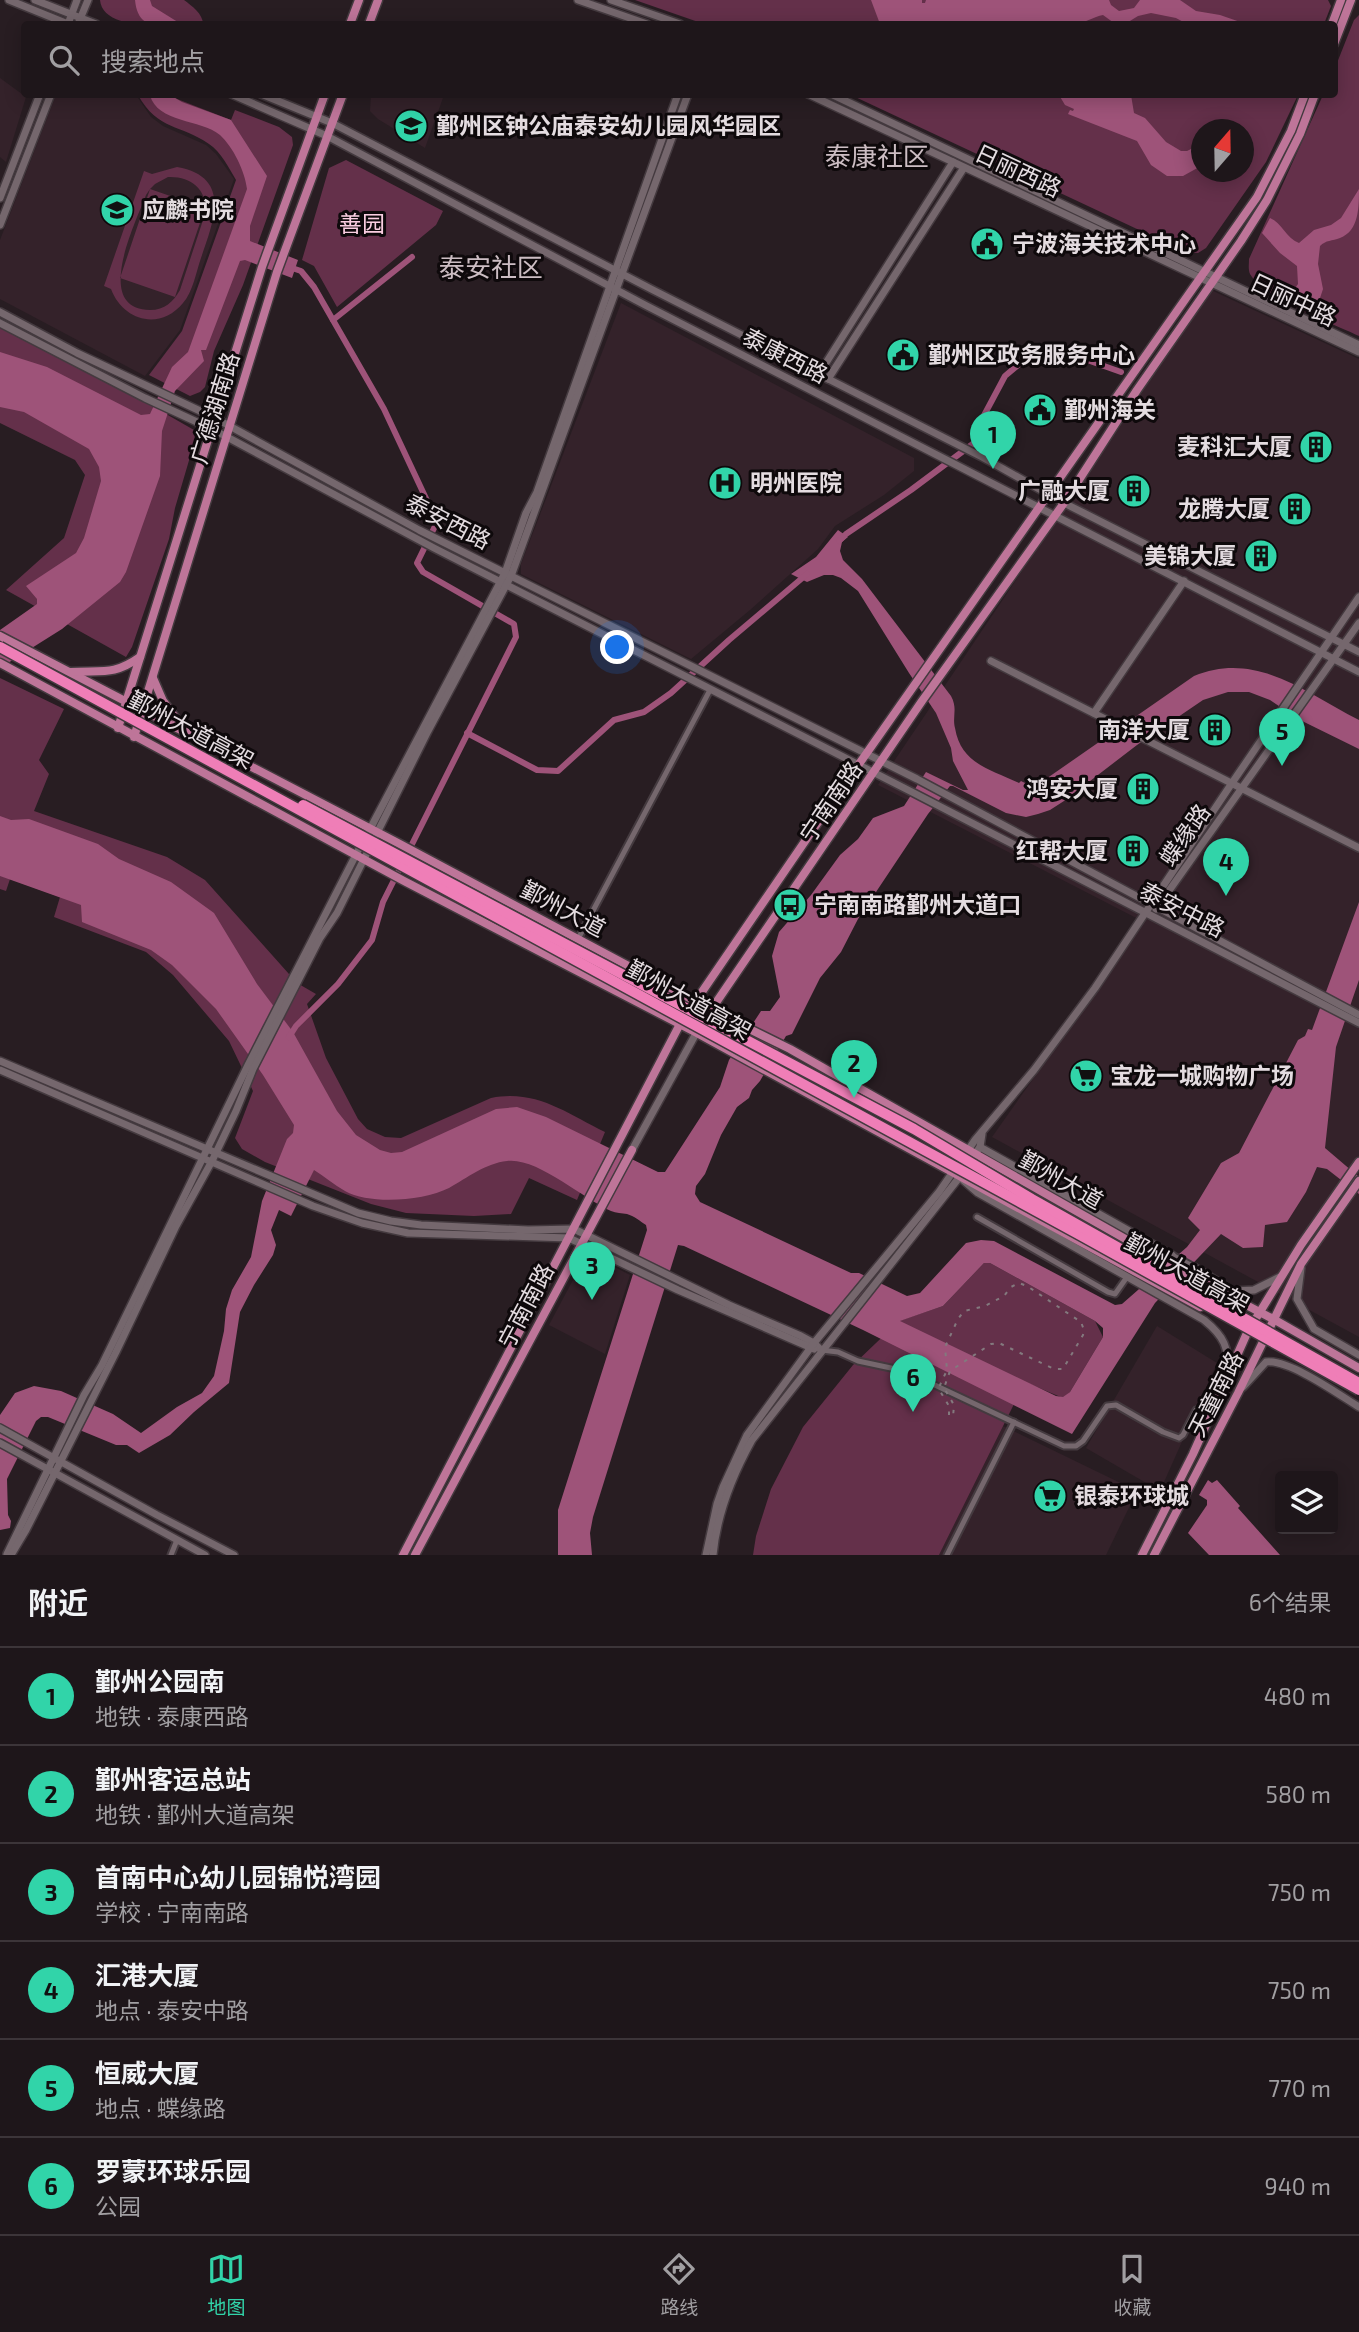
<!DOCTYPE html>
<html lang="zh">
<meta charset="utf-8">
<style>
:root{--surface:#1e161a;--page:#261f23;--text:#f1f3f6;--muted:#a19fa2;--line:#3c3539;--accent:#31d4a9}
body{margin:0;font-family:"Exo 2","Noto Sans SC",sans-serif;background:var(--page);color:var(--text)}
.controls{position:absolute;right:21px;bottom:21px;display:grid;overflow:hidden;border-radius:7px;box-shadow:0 4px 18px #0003}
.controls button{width:63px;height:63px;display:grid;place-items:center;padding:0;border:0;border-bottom:2px solid var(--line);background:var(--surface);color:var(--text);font:35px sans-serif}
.compass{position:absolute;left:1191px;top:119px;width:63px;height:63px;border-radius:50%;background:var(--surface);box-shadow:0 4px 18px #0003;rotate:20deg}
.you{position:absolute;left:618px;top:648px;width:24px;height:24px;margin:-18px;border:5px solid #fff;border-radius:50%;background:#1a73e8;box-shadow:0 0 0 10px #1a73e833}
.badge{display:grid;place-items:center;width:46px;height:46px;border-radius:50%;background:var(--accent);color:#111;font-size:23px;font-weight:700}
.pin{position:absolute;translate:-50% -58px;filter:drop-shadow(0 2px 4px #0008)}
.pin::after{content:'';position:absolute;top:37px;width:24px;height:21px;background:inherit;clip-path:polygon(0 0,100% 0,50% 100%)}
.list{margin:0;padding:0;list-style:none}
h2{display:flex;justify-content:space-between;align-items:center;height:91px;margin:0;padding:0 28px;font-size:30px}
h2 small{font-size:23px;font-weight:400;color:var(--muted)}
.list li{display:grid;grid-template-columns:46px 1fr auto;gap:21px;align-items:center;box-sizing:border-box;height:98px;padding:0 28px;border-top:2px solid var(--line)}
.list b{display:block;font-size:26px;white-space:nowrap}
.list p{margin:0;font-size:23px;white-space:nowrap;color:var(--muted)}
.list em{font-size:23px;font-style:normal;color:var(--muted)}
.icon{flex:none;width:38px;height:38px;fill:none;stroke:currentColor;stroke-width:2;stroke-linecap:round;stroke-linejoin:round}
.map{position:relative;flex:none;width:1359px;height:1555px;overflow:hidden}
.search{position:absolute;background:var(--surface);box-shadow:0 4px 18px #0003;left:21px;right:21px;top:21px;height:77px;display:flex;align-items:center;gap:18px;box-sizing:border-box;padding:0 24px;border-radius:7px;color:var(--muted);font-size:26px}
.sheet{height:679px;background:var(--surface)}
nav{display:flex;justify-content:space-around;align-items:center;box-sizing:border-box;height:98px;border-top:2px solid var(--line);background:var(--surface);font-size:19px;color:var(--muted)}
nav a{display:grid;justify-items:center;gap:4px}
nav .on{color:var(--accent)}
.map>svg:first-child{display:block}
.built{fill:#34222a}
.green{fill:#64304a;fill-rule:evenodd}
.water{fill:#9e5379;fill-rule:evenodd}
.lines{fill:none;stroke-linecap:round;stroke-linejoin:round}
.canal{stroke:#9e5379;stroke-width:6}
.street-casing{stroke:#443a3f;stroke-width:9}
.secondary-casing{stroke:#443a3f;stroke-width:10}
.primary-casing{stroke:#443a3f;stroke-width:11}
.street{stroke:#75676d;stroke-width:5}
.secondary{stroke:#75676d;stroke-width:7}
.primary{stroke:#be7599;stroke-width:8}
.rail{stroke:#83797e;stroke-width:2;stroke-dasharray:3.5 7;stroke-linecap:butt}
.highway-bridge-casing{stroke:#443a3f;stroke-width:13;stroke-linecap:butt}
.highway-bridge{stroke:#ef7eb7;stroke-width:10}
.labels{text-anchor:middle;stroke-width:6;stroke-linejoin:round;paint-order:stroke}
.poi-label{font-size:23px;font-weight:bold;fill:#e4dce0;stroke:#0e090b;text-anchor:start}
.street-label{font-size:23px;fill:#e4dce0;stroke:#0e090b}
.park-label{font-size:23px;fill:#facee1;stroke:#0e090b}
.quarter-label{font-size:26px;fill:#ccbdc3;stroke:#0e090b}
</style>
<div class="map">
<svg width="1359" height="1555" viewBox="0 0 1359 1555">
<rect width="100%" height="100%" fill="#281d22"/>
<g class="built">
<path d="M0,78L26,97L6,162L0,157Z"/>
<path d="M56,95H136L151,117L163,126L206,145L216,154L234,179L180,330L145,376L0,299V240Z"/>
<path d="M371,95H444L425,148L378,119L370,111Z"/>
<path d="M1211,290L1359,359V1337L992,1137L1144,922L878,785Z"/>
<path d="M621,303L914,458V471L884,495L835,526L818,549L750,610L691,659L521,574V564Z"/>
<path d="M597,1258L630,1275L605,1354L549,1325L582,1263Z"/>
<path d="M1157,1326L1217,1363L1160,1491L1086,1448Z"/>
<path d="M1003,1426L1137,1491L1106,1555H939Z"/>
</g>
<g class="green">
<path d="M100,0H184C192,6 203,14 203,24C178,24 103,34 100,0Z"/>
<path d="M635,0H1328L1331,6L1324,24H704Z"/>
<path d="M1359,15V336C1332,323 1264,299 1250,274C1248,269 1249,264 1249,259L1323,95L1334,94L1335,68L1354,20Z"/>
<path d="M138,95H167L231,120L235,110L279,127L292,137L293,145L243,285L214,351L205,387L200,392L190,396L149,375L182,331L236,180C229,168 221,152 209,144C181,124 158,131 138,95Z"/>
<path d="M851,95H1298L1266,162L1206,248L1198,253L1186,252ZM1202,130H1244V172H1202Z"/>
<path d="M346,160L443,211L436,225L337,307L314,266L302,260L329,168Z"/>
<path d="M177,167C233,177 213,222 201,258C196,272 193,292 183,303C160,331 123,321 111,289L104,286L144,171L152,174ZM168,177C190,176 206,188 206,211L180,290C173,302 165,310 150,310C92,309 136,222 146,195L150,189L120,278L175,297L205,208L150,189L155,184Z"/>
<path d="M0,328L131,394L194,430L195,440L175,508L169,539L132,647L126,657L6,590L64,538L85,475L75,460L0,423Z"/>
<path d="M0,678L64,709L39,760L49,774L34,811L167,857L205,880L297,983L316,994L307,1004L326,1058L358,1119L367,1129L385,1137L401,1138L491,1098C536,1089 566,1113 605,1132L577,1200L529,1178L511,1214L474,1216L406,1213L371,1204L265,1162L242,1149L235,1138L253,1091L229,1041L173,975L146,952L54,917L60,897L10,879L6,891L0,889Z"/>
<path d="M984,1263H990L1095,1321L1103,1337L1070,1392L1063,1398L1025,1382L939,1555H753L756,1536L771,1489L803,1427L853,1365L899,1321L943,1306Z"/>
</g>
<g class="water">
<path d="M135,0H150L152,6L181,24C157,25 138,30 135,0Z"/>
<path d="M871,0H922V3H925L926,0H1109L1111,5L1119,11L1134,8L1140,0H1180L1196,11L1220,15L1246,24H1187L1176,18L1151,13L1138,16L1125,24L1114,23L1103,15C1092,17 1077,28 1068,22L1064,24H880Z"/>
<path d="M150,95H170L182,102L231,120L267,176L250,226V241L298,260L292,278L245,260L240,261L206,350H201L204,361L175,391L162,431L160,476L126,572L120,582L62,629L0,668V630L37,604V599L26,586L76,553L84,538L101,481L99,467L89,449L24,412L0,407V352L47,367L141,415L150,414L172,367L188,352L247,189C245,171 233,147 220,135C201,119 157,123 150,95Z"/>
<path d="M1059,95H1131L1134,113L1145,118L1166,142L1181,151H1187L1201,144V166L1183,176H1167L1151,165L1137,141L1073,116L1068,114L1070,110L1073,111L1074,109L1065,105Z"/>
<path d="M1359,189C1359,207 1359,231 1340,238C1332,241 1326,240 1320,246L1318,264L1323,289L1315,313L1287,300L1298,284L1297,266L1280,253L1262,233L1270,218C1282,223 1286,238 1299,243L1314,230L1331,225L1341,218Z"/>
<path d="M838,530L848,537L842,542L840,551L843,560L862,579L951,696C958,709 952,716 955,728C961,764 990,769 1019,783L1021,781L1027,784L1029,782L1034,784L1037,779L1043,781L1194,676C1256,650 1306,693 1359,720V749L1298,719L1270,700L1249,692H1228L1203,700L1137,745L1064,801L1050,810L1038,814L1026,817L1006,813L953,786H950L928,814L858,919L841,952L820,978L792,1034L786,1036L760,1081L752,1090L749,1098L737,1107L721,1135L705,1174L696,1186L695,1194L700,1202L851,1273H859L907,1296L920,1293L966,1243L981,1240L994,1241L1115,1305L1122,1304L1187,1247L1200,1230L1188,1218L1221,1163L1239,1153L1298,1040L1305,1036L1308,1029L1312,1030L1359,902V980L1336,1047L1325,1148L1359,1177V1194L1327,1169L1317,1167L1306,1192L1287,1222L1265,1225L1263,1247L1243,1248L1221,1234L1155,1303L1072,1434L863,1330L684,1246L678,1245L593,1517L590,1533L592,1555H558V1510L647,1230L646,1225C640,1221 634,1216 627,1214C622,1213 616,1213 611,1211C582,1198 537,1157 507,1161C486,1163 467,1178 449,1188C423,1201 370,1205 345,1191C334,1185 324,1176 314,1170L291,1216L279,1210L271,1230L276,1245L273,1255L254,1285L240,1312L229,1383L194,1412L170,1435L139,1453L127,1445H116L48,1417H41L36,1421L7,1479L8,1515L11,1521L10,1528L0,1530V1415L15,1393L34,1386L61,1391L113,1414L141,1433L177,1407L202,1393L214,1376L224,1331L226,1309L232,1290L251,1257L262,1201L287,1139L293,1133L294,1125L263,1075L216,1009L172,965L151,950L82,922L81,905L0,876V816L11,820L29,819L98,844L119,859L171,882L214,913L257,984L293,1032L337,1111L356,1135L380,1150L391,1153L402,1152L496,1109L517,1107L546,1117L658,1172H665L720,1087L729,1060L761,1011H770L780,997L772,956L779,932L811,895L840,855L858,839L873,818L904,806L926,772L963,790H968L953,761L951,748L936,713L909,673L858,591L841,578L833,575H824L807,582L791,574L816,557ZM984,1263H990L1095,1321L1103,1328V1337L1070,1392L1063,1397L1056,1396L900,1321L943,1306Z"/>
<path d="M1208,1480L1212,1483L1217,1480L1240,1506L1238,1508L1280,1555H1209L1188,1533L1207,1505V1500L1199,1495Z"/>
</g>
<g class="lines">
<g class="canal">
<path d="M333,320L412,257"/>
<path d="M839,541L846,534L911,490L978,440L981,421L1005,376L1037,349L1059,350L1121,372"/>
<path d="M467,733L537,770L558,771L614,720L644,712L671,693L729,640L807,574"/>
<path d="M289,1037L296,1026L338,984L372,940L383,902L516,637L514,624L423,572L417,563L439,518L430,507L384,409L314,287L301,271L289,267"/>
</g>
<defs>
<g id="street">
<path d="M578,939L710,690"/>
<path d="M977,1217L1108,1292L1115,1294L1127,1277"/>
<path d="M1172,1255L1194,1267"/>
<path d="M821,1350L838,1352L858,1361L905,1371L1064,1446H1076L1083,1441L1107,1406L1116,1405L1163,1432L1179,1438L1183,1435L1196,1410L1204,1409L1224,1368L1226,1357"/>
<path d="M171,1555L177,1540"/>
<path d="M947,1555L1014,1422"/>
</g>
<g id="secondary">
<path d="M9,0L68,24"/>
<path d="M35,0L96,24"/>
<path d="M578,0L647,24"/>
<path d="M611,0L680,24"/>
<path d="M68,24L77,0"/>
<path d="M78,24L88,0"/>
<path d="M231,94L327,136L645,305L1359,672"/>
<path d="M261,94L332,123L653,290L982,457L1064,503L1359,652"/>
<path d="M808,94L1359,352"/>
<path d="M831,94L1359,345"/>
<path d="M0,198L40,94"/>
<path d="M0,225L51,94"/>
<path d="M0,312L77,353L215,418L419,530L917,779L1359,1015"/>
<path d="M0,323L145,398L212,429L434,548L910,791L1359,1023"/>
<path d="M819,374L953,162"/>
<path d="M828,379L963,169"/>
<path d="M991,661L1359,848"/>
<path d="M1094,713L1184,581"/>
<path d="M369,831L505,573L526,513L537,492L678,94"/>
<path d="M1156,909L1359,623"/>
<path d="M0,1061L358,1213L391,1221L421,1225L528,1230L574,1229L729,1305L801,1336L814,1343L821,1350"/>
<path d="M0,1070L313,1206L362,1223L408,1233L569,1238L678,1290L814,1349"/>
<path d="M980,1147L1172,1255"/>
<path d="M632,1150L699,1028"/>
<path d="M972,1158L980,1147L982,1134"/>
<path d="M963,1180L978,1193L1204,1320C1225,1337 1228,1347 1229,1373"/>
<path d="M1194,1267L1233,1291L1254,1290L1280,1277"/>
<path d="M1301,1268L1297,1299L1314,1329L1359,1355"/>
<path d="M1243,1387L1266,1362C1289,1359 1338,1394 1359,1407"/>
<path d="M0,1428L157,1515L234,1555"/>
<path d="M0,1443L205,1555"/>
<path d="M7,1554L84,1395L102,1365L248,1065L363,841"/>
<path d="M11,1555L26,1530L116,1352L176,1226L212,1161L236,1111L253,1069L320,938L337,913L428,731L511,576L688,94"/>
<path d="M706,1555L717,1504L723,1487L747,1435L814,1343L939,1192L975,1140L1034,1070L1095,988L1232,783L1359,597"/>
<path d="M713,1555C717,1513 732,1476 752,1440L962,1174"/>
</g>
<g id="primary">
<path d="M350,24L359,0"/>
<path d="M369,24L378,0"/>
<path d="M1332,24L1341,0"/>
<path d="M1334,44L1351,0"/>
<path d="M0,636L398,843L711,1010L790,1049L1189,1275L1275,1320L1359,1368"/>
<path d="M0,663L404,881L695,1032L1200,1307"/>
<path d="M71,672C102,670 113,676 140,657"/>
<path d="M153,678L163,701L186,732"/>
<path d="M118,728L262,267L325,94"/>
<path d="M134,737L277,272L343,94"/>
<path d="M711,1010L922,701L1064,503L1137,390L1241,241L1267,200L1300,134L1315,94"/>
<path d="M403,1555L680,1024L812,831L1257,197L1291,131L1305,94"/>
<path d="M415,1555L632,1150"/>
<path d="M1142,1555L1193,1454L1247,1333L1301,1245L1359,1162"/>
<path d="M1154,1555L1238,1393L1301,1264L1359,1181"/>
</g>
</defs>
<use href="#street" class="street-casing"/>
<use href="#secondary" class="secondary-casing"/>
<use href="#primary" class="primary-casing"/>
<use href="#street" class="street"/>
<use href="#secondary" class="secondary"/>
<use href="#primary" class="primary"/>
<path class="rail" d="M949,1415V1406L940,1391V1385L947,1370L945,1347L958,1319L964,1311L985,1306L1004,1296L1011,1287L1019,1283L1027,1286L1081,1322L1084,1330L1083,1335L1063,1369H1054L999,1343L991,1344L950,1371L944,1388L954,1405L953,1417"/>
<defs>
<g id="highway-bridge">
<path d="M0,647L1082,1236L1359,1390"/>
<path d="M303,805L914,1129L1032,1199L1359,1383"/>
</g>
</defs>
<use href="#highway-bridge" class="highway-bridge-casing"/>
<use href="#highway-bridge" class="highway-bridge"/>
</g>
<defs>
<symbol id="school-disc" viewBox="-11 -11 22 22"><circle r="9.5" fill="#31d4a9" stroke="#0e090b"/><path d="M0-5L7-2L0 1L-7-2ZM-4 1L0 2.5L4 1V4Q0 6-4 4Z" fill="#111"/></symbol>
<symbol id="civic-disc" viewBox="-11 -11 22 22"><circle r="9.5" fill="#31d4a9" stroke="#0e090b"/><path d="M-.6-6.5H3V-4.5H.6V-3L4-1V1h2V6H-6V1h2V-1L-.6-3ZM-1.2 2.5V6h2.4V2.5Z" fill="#111"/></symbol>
<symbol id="building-disc" viewBox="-11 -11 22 22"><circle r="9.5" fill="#31d4a9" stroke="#0e090b"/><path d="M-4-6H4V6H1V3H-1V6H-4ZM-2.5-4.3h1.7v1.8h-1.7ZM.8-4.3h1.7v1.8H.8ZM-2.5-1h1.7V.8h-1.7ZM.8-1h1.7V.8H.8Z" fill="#111"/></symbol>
<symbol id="hospital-disc" viewBox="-11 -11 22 22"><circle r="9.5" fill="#31d4a9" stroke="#0e090b"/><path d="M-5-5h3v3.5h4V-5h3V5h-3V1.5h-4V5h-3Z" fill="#111"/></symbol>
<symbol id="bus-disc" viewBox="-11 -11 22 22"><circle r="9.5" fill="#31d4a9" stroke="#0e090b"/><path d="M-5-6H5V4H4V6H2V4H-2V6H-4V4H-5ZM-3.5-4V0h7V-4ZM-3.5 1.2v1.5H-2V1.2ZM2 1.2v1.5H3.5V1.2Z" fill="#111"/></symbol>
<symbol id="supermarket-disc" viewBox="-11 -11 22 22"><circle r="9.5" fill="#31d4a9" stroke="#0e090b"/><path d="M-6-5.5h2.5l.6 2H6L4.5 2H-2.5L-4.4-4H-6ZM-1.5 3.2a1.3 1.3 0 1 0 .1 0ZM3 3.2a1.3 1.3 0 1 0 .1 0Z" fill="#111"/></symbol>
</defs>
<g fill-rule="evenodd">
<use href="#school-disc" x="392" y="107" width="38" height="38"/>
<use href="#school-disc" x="98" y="191" width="38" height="38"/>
<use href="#civic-disc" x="968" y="225" width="38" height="38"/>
<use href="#civic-disc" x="884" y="336" width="38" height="38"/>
<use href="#civic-disc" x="1021" y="391" width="38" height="38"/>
<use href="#building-disc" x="1297" y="428" width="38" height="38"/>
<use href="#hospital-disc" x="706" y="464" width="38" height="38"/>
<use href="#building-disc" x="1115" y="472" width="38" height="38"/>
<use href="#building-disc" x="1276" y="490" width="38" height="38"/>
<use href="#building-disc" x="1242" y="537" width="38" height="38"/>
<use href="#building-disc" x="1196" y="711" width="38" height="38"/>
<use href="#building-disc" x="1124" y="770" width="38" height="38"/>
<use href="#building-disc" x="1114" y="832" width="38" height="38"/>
<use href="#bus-disc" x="771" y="886" width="38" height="38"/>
<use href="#supermarket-disc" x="1067" y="1057" width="38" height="38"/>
<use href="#supermarket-disc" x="1031" y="1477" width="38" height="38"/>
</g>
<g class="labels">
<g class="poi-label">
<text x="436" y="134">鄞州区钟公庙泰安幼儿园风华园区</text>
<text x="142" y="218">应麟书院</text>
<text x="1012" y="252">宁波海关技术中心</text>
<text x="928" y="363">鄞州区政务服务中心</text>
<text x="1064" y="418">鄞州海关</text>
<text x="1292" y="455" text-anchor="end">麦科汇大厦</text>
<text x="750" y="491">明州医院</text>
<text x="1110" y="499" text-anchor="end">广融大厦</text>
<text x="1270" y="517" text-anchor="end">龙腾大厦</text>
<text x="1236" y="564" text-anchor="end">美锦大厦</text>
<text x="1190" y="738" text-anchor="end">南洋大厦</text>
<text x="1118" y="797" text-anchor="end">鸿安大厦</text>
<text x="1108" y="859" text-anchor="end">红帮大厦</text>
<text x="814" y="913">宁南南路鄞州大道口</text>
<text x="1110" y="1084">宝龙一城购物广场</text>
<text x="1074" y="1504">银泰环球城</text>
</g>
<g class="street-label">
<text transform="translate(1018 171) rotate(25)" y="8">日丽西路</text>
<text transform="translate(1293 300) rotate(25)" y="8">日丽中路</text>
<text transform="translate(785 356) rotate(27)" y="8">泰康西路</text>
<text transform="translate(215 408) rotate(-73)" y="8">广德湖南路</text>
<text transform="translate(448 522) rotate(27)" y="8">泰安西路</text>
<text transform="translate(191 730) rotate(28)" y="8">鄞州大道高架</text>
<text transform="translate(831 802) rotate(-56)" y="8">宁南南路</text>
<text transform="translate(1185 835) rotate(-55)" y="8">蝶缘路</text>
<text transform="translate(563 909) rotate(28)" y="8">鄞州大道</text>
<text transform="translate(1182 910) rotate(27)" y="8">泰安中路</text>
<text transform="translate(689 1000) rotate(29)" y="8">鄞州大道高架</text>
<text transform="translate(1061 1180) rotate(30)" y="8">鄞州大道</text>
<text transform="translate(1187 1273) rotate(29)" y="8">鄞州大道高架</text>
<text transform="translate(526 1306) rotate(-62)" y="8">宁南南路</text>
<text transform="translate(1216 1394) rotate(-63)" y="8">天童南路</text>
</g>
<g class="park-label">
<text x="362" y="232">善园</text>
</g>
<g class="quarter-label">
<text x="877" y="166">泰康社区</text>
<text x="491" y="277">泰安社区</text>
</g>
</g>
</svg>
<div class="controls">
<button><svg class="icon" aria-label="layers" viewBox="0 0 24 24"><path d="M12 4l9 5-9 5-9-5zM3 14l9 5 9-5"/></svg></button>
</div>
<svg class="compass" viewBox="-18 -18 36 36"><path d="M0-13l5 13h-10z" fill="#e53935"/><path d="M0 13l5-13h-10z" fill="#a19fa2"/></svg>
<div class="you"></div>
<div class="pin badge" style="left:993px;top:469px">1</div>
<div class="pin badge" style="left:854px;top:1098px">2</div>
<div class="pin badge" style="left:592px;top:1300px">3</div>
<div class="pin badge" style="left:1226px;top:896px">4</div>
<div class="pin badge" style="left:1282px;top:766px">5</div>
<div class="pin badge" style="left:913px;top:1412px">6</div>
<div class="search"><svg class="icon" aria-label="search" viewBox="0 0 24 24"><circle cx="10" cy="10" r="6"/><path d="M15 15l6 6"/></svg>搜索地点</div>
</div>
<section class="sheet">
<h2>附近<small>6个结果</small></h2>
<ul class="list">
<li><span class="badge">1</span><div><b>鄞州公园南</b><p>地铁 · 泰康西路</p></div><em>480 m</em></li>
<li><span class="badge">2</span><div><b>鄞州客运总站</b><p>地铁 · 鄞州大道高架</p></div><em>580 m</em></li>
<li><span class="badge">3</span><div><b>首南中心幼儿园锦悦湾园</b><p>学校 · 宁南南路</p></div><em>750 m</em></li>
<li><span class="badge">4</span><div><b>汇港大厦</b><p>地点 · 泰安中路</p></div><em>750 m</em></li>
<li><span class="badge">5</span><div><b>恒威大厦</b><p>地点 · 蝶缘路</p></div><em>770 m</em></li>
<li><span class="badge">6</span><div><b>罗蒙环球乐园</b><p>公园</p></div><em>940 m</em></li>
</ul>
</section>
<nav>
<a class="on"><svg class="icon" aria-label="map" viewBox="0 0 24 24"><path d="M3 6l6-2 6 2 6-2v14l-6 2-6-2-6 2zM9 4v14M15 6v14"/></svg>地图</a>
<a><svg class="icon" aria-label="directions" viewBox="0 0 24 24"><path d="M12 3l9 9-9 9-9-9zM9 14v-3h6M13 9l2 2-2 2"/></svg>路线</a>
<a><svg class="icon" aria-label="saved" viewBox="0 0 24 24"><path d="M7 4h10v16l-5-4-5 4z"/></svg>收藏</a>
</nav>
